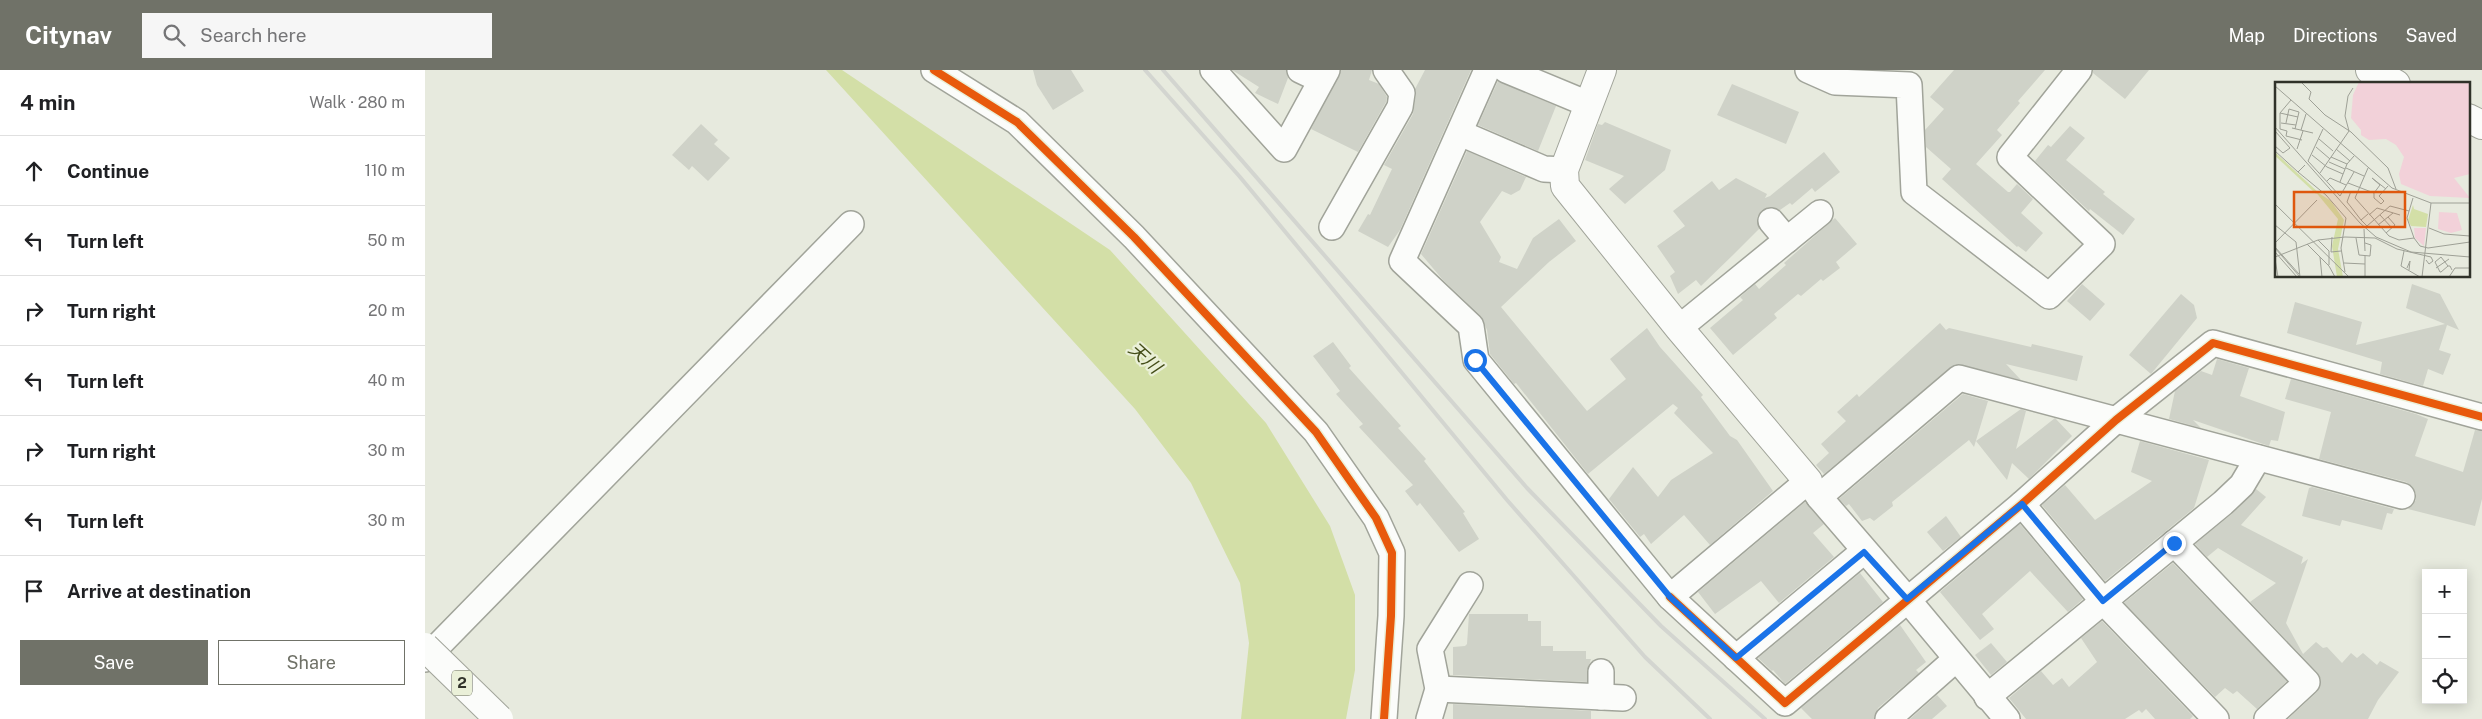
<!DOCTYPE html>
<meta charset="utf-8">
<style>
:root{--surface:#fff;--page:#f6f6f6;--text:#202124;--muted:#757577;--line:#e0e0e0;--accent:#707268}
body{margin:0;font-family:"Public Sans","Noto Sans JP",sans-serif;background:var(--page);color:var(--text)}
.controls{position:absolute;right:15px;bottom:15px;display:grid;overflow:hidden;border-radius:0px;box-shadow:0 2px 12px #0003}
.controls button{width:45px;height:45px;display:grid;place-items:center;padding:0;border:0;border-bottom:1px solid var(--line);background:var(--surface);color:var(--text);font:25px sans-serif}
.stop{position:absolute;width:15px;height:15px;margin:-11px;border:4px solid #1a73e8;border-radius:50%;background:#fff}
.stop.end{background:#1a73e8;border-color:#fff;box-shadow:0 1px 5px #0008}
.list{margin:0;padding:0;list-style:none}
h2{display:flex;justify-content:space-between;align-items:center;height:65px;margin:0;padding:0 20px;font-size:21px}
h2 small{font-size:16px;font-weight:400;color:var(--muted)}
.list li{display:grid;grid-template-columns:32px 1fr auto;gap:15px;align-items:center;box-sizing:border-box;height:70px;padding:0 20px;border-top:1px solid var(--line)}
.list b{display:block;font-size:19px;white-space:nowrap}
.list em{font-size:16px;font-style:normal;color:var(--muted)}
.actions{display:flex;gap:10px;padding:15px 20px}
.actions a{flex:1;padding:11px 0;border:1px solid var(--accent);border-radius:0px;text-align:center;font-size:18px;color:var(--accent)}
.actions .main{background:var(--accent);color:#fff}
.icon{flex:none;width:28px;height:28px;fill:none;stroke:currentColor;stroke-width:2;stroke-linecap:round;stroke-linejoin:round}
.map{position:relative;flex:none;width:2057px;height:649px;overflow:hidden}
header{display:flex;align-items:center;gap:30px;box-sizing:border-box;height:70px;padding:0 25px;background:var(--accent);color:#fff}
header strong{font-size:24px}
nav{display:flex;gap:28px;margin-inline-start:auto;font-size:18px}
.search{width:350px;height:45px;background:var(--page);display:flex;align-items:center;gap:12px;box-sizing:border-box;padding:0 18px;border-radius:0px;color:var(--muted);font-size:19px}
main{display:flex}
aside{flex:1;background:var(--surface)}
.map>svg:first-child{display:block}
.water{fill:#d3dfa7}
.building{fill:#cfd2c8}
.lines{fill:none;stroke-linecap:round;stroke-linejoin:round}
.minor-casing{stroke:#a1a49a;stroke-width:28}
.tertiary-casing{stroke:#a1a49a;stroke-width:30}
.trunk-casing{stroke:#a1a49a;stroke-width:30}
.minor{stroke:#fbfcfa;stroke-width:25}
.tertiary{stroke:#fbfcfa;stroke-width:28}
.trunk{stroke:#fbfcfa;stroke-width:28}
.rail{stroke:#d3d5d0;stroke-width:4}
.motorway-bridge-casing{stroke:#a1a49a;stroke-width:30;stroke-linecap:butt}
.motorway-bridge{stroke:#fbfcfa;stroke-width:28}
.cycleway-casing{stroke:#eaf0d8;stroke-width:11}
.cycleway{stroke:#e8590c;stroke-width:8}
.route{stroke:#1a73e8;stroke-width:6}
.labels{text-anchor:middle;stroke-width:4.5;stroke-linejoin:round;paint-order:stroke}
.shield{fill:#eaf0d8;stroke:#686b5e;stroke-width:1}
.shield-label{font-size:15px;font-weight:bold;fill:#303229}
.water-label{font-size:18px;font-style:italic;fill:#444d18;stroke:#eaf0d8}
.inset-river{fill:none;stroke:#d3dfa7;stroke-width:2.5}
.inset-road{fill:none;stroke:#9ea096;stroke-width:1}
.view{fill:#df570d;fill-opacity:0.15;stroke:#df570d;stroke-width:2.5}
.inset-edge{fill:none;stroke:#303229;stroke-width:2.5}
</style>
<header>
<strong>Citynav</strong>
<div class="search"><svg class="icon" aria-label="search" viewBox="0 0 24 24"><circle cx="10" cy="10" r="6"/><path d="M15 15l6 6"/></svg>Search here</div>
<nav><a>Map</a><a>Directions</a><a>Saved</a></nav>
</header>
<main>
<aside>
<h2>4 min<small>Walk · 280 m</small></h2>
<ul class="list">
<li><svg class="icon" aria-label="ahead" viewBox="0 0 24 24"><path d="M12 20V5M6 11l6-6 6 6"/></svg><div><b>Continue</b></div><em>110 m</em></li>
<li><svg class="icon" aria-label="left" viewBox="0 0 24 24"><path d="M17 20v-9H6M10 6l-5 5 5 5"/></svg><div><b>Turn left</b></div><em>50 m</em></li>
<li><svg class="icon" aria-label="right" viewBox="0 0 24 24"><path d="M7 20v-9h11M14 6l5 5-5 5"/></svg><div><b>Turn right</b></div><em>20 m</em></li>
<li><svg class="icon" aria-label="left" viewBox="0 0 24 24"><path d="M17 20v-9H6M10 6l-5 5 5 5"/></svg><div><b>Turn left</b></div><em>40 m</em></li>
<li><svg class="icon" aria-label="right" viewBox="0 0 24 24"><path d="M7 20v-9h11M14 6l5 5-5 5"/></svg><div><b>Turn right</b></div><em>30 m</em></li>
<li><svg class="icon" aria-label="left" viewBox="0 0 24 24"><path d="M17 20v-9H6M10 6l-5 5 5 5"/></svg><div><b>Turn left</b></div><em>30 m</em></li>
<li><svg class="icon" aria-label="arrive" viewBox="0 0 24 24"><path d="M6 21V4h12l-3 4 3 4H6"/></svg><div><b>Arrive at destination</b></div></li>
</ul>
<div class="actions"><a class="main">Save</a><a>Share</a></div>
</aside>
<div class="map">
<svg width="2057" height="649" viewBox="0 0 2057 649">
<rect width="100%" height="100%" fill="#e7eade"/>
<path class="water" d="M401,0H417L685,180L841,353L905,456L930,525V600L921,649H816L824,573L815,513L766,413L710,339Z"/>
<g class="building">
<path d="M608,0H646L659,21L628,40L612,15Z"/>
<path d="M807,0H861L863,8L853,34L830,23L834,17Z"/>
<path d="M916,0H947L944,10L954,14L962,27L961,32L933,82L886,59Z"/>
<path d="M1000,0H1046L975,160L963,177L933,161L943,144L945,145L967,99L959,95L988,44L991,25L990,19Z"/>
<path d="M1529,0H1620L1593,31L1595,33L1572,60L1577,65L1551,94L1583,122H1585L1592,114L1608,129L1596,143L1618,163L1601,182L1593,176L1592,177L1517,109L1526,99L1501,77L1500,60L1519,39L1505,27Z"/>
<path d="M1668,0H1724L1700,29L1668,3Z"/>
<path d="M1073,11L1131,36L1113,81L1053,55Z"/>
<path d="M1307,14L1374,42L1361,74L1292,45Z"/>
<path d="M1180,52L1246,80L1240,100L1200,134L1184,119L1199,106L1160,90L1173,54L1177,55Z"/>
<path d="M276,54L293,70L289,74L305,88L283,111L267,96L264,100L247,85Z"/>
<path d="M1645,56L1660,68L1641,90L1680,122L1678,124L1710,149L1698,165L1665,139L1664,141L1610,91L1623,75L1626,77Z"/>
<path d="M1042,81L1101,107L1095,120L1086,125L1077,121L1055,152L1076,187L1074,192L1092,199L1108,168L1134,149L1151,171L1124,192L1076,237L1162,341L1201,309L1185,289L1222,258L1235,277L1278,325L1276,327L1305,366L1312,370L1348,421L1285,475L1259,445L1226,474L1219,464L1215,467L1184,429L1208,397L1233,427L1246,410L1288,383L1249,343L1253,338L1248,334L1163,404L1091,313L1089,314L1065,284L1062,260L1056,246L1018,210L996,184Z"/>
<path d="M1399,82L1415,102L1390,122L1387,118L1367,135L1365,133L1355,140L1344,137L1337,140L1332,147L1334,159L1309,184L1276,216L1271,210L1253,224L1245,206L1250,202L1232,176L1260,156L1248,141L1287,111L1294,120L1311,108L1342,124L1340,128L1345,126Z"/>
<path d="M1410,148L1432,174L1411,192L1415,198L1398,211L1396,209L1376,226L1373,224L1349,244L1352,248L1308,285L1285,258L1318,230L1315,227L1330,214L1334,219L1361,195L1359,193Z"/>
<path d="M1657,214L1680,234L1665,251L1642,231Z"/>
<path d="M1987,214L2015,224L2034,260L2022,255L2014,280L2026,284L2018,305L2003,299L1998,316L1955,304L1957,292L1862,263L1870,232L1937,252L1931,275L2020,254L1981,238Z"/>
<path d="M1756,224L1769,235L1772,248L1726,304L1704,285Z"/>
<path d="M1515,253L1521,260L1524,258L1606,277L1607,274L1658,286L1652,311L1581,294L1596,310L1530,294L1399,404L1391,395L1404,383L1396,374L1421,351L1412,342L1432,324L1434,327Z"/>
<path d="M908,272L926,296L924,298L976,356L973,358L1001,389L999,391L1040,442L1038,443L1054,469L1034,482L995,433L992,436L980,421L988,415L934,357L938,354L911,324L915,321L888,286Z"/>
<path d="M1792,289L1824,298L1815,326L1860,342L1853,371L1846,370L1844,376L1768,350L1776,358L1744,349L1750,321L1776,301L1787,305Z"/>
<path d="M1866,309L1991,344L2003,349L1990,386L2038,402L2050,360L2057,361V429L2050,456L1983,439L1991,430V423L1987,416L1981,412L1894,389L1906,342L1860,329Z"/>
<path d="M1538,324L1563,331L1549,377L1544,370L1467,432L1468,436L1449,451L1445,448L1437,451L1424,434L1421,436L1414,429Z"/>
<path d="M1596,339L1601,341L1591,379L1630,348L1647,366L1604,409L1587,393L1582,410L1551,371Z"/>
<path d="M1715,371L1784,390L1769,438L1680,511L1617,435L1640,415L1670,450L1727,411L1706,402Z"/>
<path d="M1887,417L1969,439L1967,444L1962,443L1957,460L1917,450L1915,456L1877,446L1884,418Z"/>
<path d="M1831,419L1841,427L1816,455L1878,487L1876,494L1883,489L1861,553L1878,584L1891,572L1898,578L1902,577L1917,593L1926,583L1932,588L1938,583L1952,595L1955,591L1974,602L1953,630L1943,649H1863L1892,622L1896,609L1892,602L1825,532L1851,513L1793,478L1782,487L1770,474L1808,443Z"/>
<path d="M1380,432L1399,454L1388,463L1409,487L1354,533L1336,511L1290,544L1273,522Z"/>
<path d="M1521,446L1536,467L1518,481L1502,462Z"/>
<path d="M1595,454L1658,529L1643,542L1605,501L1557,544L1569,559L1555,570L1515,522Z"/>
<path d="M1748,493L1862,611L1832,639L1812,621L1808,624L1800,618L1790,627L1699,533Z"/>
<path d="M1435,503L1458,532L1360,614L1348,600L1347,601L1333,588Z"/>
<path d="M1044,544H1103V551H1116V576H1128V581H1161V589H1166L1162,602V612L1028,605V577L1040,576L1042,574Z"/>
<path d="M1677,551L1768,646L1765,649H1730L1721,639L1717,643L1714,640L1700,649H1601L1584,628L1616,601L1628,615L1637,608L1644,617L1672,592L1656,568Z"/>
<path d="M1475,555L1501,592L1491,600L1494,603L1453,638L1449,649H1387L1376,638Z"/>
<path d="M1566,573L1582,592L1566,605L1550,585Z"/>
<path d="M1512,625L1522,636L1507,649H1485Z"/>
<path d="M1028,634L1166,641V649H1028Z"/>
</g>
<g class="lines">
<defs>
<g id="minor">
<path d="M509,0L592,52L709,167L891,362L951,448L967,483L966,546L959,649"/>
<path d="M788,0L859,79L902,0"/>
<path d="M875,0L896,10"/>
<path d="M1062,0L977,191L1046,256L1051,290L1245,527L1383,411L1394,427L1482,529L1582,649"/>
<path d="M1081,0L1163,34"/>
<path d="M1383,0L1410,12L1484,15L1489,122L1624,226L1677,174L1585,87L1654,0"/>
<path d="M1035,63L1119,99L1139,100"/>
<path d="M1346,151L1362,170"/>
<path d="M907,157L975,37L977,23L961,0"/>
<path d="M1254,258L1395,143"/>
<path d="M1394,427L1534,308L1977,426"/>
<path d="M1597,434L1678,531L1791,649"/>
<path d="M1749,473L1882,612L1842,649"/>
<path d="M1245,527L1360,633L1597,434L1691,350L1788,273L2057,347"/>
<path d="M1311,588L1439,481"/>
<path d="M0,589L426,154"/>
<path d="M1176,602V627"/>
<path d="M1013,619L1198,628"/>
<path d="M1562,627L1798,433L1817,415L1833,388"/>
<path d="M1004,649L1013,619L1005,579L1045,515"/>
<path d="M1463,649L1531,589"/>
</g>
<path id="tertiary" d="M1177,0L1139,100L1140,116L1254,258L1383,411"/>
<g id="trunk">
<path d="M1945,0L1971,14"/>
<path d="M2043,48L2057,55"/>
</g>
</defs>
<use href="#minor" class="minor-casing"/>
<use href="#tertiary" class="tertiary-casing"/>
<use href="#trunk" class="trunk-casing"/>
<use href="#minor" class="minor"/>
<use href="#tertiary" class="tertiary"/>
<use href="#trunk" class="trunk"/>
<g class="rail">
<path d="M720,0L815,107L1082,430L1220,587L1285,649"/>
<path d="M738,0L1102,418L1236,556L1340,649"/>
</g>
<defs>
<path id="motorway-bridge" d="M0,577L74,649"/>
</defs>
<use href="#motorway-bridge" class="motorway-bridge-casing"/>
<use href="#motorway-bridge" class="motorway-bridge"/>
<defs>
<g id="cycleway">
<path d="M509,0L592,52L709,167L891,362L951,448L967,483L966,546L959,649"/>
<path d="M1245,527L1360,633L1597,434L1691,350L1788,273L2057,347"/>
</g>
</defs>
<use href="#cycleway" class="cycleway-casing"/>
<use href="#cycleway" class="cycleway"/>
</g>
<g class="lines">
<path class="route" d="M1050,290L1245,527L1311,588L1439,482L1482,529L1597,434L1678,531L1749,473"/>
</g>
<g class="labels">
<rect class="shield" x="27" y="600.5" width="20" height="25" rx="4"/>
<g class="shield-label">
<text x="37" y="618">2</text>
</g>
<g class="water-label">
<text transform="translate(720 288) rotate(42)" y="6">天川</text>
</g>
</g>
<g transform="translate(1850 12)">
<rect width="195" height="195" fill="#e7eade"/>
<path d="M84,0H195V92L179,96L195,116L155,114L126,102L124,92L129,75L121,63L111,57L94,58L86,53V48L76,36L78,13ZM164,130L182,131L187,148L176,151L163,147ZM139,146H151L149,164L140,156Z" fill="#f2d1d9"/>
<path d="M39,108L56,119L69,138L63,167L68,195H62L57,164L63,137ZM138,123L139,127L153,132L151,145L136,144L133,138Z" fill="#d3dfa7"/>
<path class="inset-river" d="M0,72L42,111"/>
<path class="inset-road" d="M26,0L36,10L34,17L50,33L76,50L113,86L121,107M0,4L117,106L156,121H195M16,18L5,31V47L12,49L11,54L27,58M5,31L23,35M6,41L21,43M11,41L14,27L24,30M0,45L85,141L101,155L136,170L195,175M17,46L38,51M20,47L24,30M48,47L33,79L65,114L79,90M26,48L31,32M0,49L15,66L8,71L0,64M74,49L70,34L73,14L78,6M44,57L58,69M41,65L55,77M22,67L28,49M61,67L75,79M0,69L23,90M37,73L52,85L68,92M56,75L72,82M54,80L70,87M30,83L23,90L51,113L71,136L66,166L70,190M71,86L89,94M93,86L80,116L114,154L124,158L139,156L145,164L153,166L195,160M45,91L74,49M52,99L55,96L71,103M65,100L72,82L79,74M73,101L99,111V116L106,122L109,119L104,114L113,104M76,109L72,120L76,125L86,138L93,132M99,111L105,103L97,96L111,107M138,116L132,136L139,156M0,122L74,195M94,133L102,126L125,133M105,133L117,146M86,138L92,144L115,124L134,129M0,143L21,160L25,195M103,143L118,131M154,146L169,152L195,154M89,147L90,169M111,151L120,143L113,135M57,155L56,170L66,169M81,156L84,173L95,174L96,163L90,161M43,158L54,169V183M0,161L42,118M32,162L54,184L60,195M0,165L24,192M0,166L25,195M129,169L126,184L145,195M0,170L22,195M90,174V195M0,175L43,158L70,155L100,156L122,167L156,175L158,179L154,182L151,178M45,175L47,195M0,177L3,195M69,181L90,182M173,184L166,175L160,180L165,190H166L173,184H175L177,188M132,186L135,179L134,188M161,186L174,177M147,195L156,121M174,195L180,186H195"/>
<path class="view" d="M19,110H130V145H19Z"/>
<rect width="195" height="195" class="inset-edge"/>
</g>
</svg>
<div class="controls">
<button>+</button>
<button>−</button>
<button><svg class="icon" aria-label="locate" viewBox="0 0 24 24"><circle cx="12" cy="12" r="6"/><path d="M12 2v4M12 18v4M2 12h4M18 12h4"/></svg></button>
</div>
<div class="stop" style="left:1050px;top:290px"></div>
<div class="stop end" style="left:1749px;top:473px"></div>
</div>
</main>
